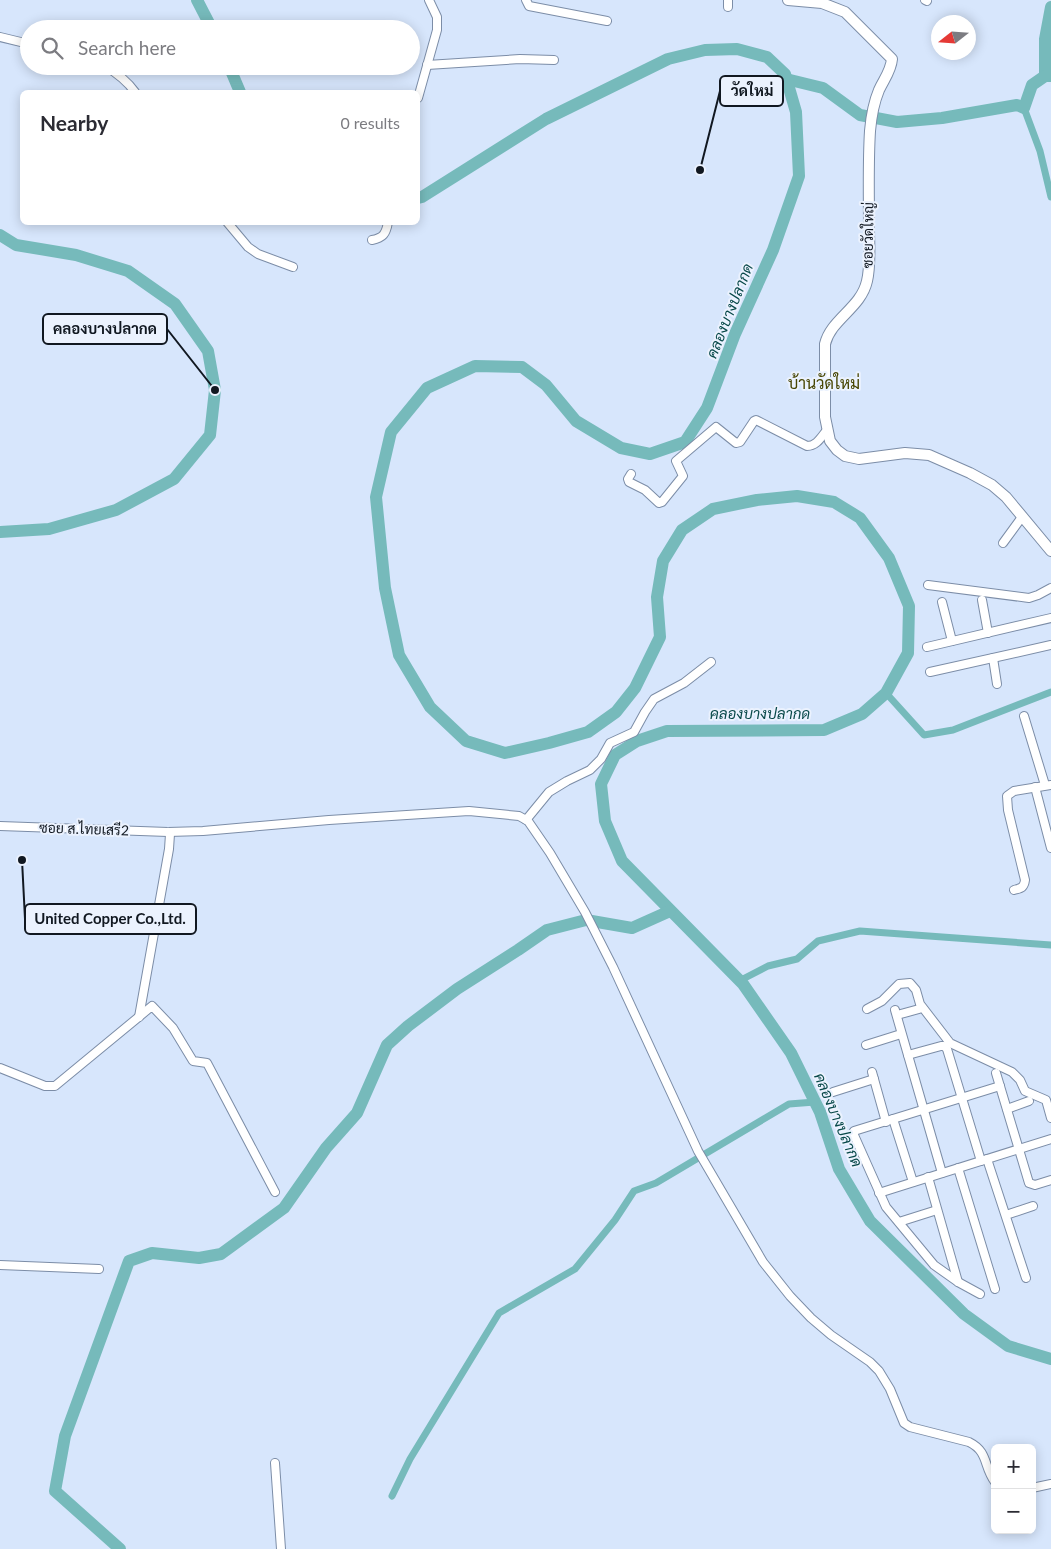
<!DOCTYPE html>
<meta charset="utf-8">
<style>
:root{--surface:#fff;--page:#f2f2f3;--text:#2b2b33;--muted:#7c7c81;--line:#e1e1e2}
body{margin:0;font-family:Lato,Sarabun,sans-serif;background:var(--page);color:var(--text)}
.controls{position:absolute;right:15px;bottom:15px;display:grid;overflow:hidden;border-radius:8px;box-shadow:0 2px 12px #0003}
.controls button{width:45px;height:45px;display:grid;place-items:center;padding:0;border:0;border-bottom:1px solid var(--line);background:var(--surface);color:var(--text);font:25px sans-serif}
.compass{position:absolute;left:931px;top:15px;width:45px;height:45px;border-radius:50%;background:var(--surface);box-shadow:0 2px 12px #0003;rotate:253deg}
.list{margin:0;padding:0;list-style:none}
h2{display:flex;justify-content:space-between;align-items:center;height:65px;margin:0;padding:0 20px;font-size:21px}
h2 small{font-size:16px;font-weight:400;color:var(--muted)}
.icon{flex:none;width:28px;height:28px;fill:none;stroke:currentColor;stroke-width:2;stroke-linecap:round;stroke-linejoin:round}
.map{position:relative;flex:none;width:1051px;height:1549px;overflow:hidden}
.search{position:absolute;background:var(--surface);box-shadow:0 2px 12px #0003;left:20px;top:20px;width:400px;height:55px;display:flex;align-items:center;gap:12px;box-sizing:border-box;padding:0 18px;border-radius:28px;color:var(--muted);font-size:19px}
.panel{position:absolute;background:var(--surface);box-shadow:0 2px 12px #0003;left:20px;top:90px;width:400px;height:135px;border-radius:8px}
.map>svg:first-child{display:block}
.lines{fill:none;stroke-linecap:round;stroke-linejoin:round}
.canal{stroke:#76babb;stroke-width:7}
.river{stroke:#76babb;stroke-width:12}
.street-casing{stroke:#7c8da7;stroke-width:10}
.secondary-casing{stroke:#7c8da7;stroke-width:12}
.street{stroke:#fff;stroke-width:8}
.secondary{stroke:#fff;stroke-width:10}
.labels{text-anchor:middle;stroke-width:4;stroke-linejoin:round;paint-order:stroke}
.street-label{font-size:14px;fill:#111821;stroke:#ebf2fe}
.water-label{font-size:15px;font-style:italic;fill:#09494a;stroke:#ebf2fe}
.quarter-label{font-size:16px;fill:#474502;stroke:#ebf2fe}
.leader{fill:none;stroke:#111821;stroke-width:2}
.callout-dot{fill:#111821;stroke:#ebf2fe;stroke-width:2}
.callout{fill:#ebf2fe;stroke:#111821;stroke-width:2}
.callout-label{font-size:15px;text-anchor:middle;font-weight:bold;fill:#111821}
</style>
<div class="map">
<svg width="1051" height="1549" viewBox="0 0 1051 1549">
<rect width="100%" height="100%" fill="#d7e6fc"/>
<g class="lines">
<g class="canal">
<path d="M1024,108L1040,151L1051,197"/>
<path d="M886,693L924,735L953,730L1051,692"/>
<path d="M739,981L768,966L797,959L818,941L860,931L1051,945"/>
<path d="M392,1496L410,1459L499,1313L575,1269L615,1220L634,1191L656,1183L789,1104L815,1102"/>
</g>
<g class="river">
<path d="M197,0L212,29"/>
<path d="M229,66L240,92"/>
<path d="M1045,76V39L1051,7"/>
<path d="M786,79L823,88L860,115L897,122L942,118L1017,105L1024,108L1032,85L1045,76H1051"/>
<path d="M418,198L422,197L546,119L668,59L705,50L737,49L767,57L785,74L796,112L799,176L773,250L735,334L707,408L685,442L650,454L621,448L576,421L546,385L522,367L475,366L427,388L391,432L376,497L385,588L399,655L430,707L466,741L505,753L549,743L588,732L616,712L635,688L660,637L657,597L663,561L682,530L713,509L757,500L797,496L834,502L860,518L889,558L909,606L908,653L886,693L862,714L824,730L667,731L637,741L615,755L601,784L605,821L622,861L743,984L791,1053L820,1112L839,1169L870,1221L964,1314L1008,1346L1051,1359"/>
<path d="M0,235L16,245L76,255L128,271L175,304L208,351L215,390L210,435L174,479L116,510L49,529L0,532"/>
<path d="M120,1549L55,1491L65,1436L129,1261L152,1253L199,1258L221,1254L284,1208L326,1148L357,1113L387,1045L408,1026L457,989L518,950L547,930L586,920L632,928L670,911"/>
</g>
<defs>
<g id="street">
<path d="M526,0L529,6L607,21"/>
<path d="M728,0V7"/>
<path d="M925,0L927,1"/>
<path d="M0,37L29,44"/>
<path d="M427,65L520,59L554,60"/>
<path d="M105,66C117,73 127,81 135,92"/>
<path d="M418,98L437,30V17L429,0"/>
<path d="M227,222L248,247L258,254L293,267"/>
<path d="M372,240C383,238 386,234 388,222"/>
<path d="M631,474L628,479L629,482L645,490L659,503L662,502L683,476L676,461L716,427L736,443L740,442L754,421L756,420L807,446C817,446 821,437 827,430"/>
<path d="M1003,543L1022,517"/>
<path d="M928,585L1029,598L1038,595L1051,588"/>
<path d="M982,600L988,633"/>
<path d="M942,602L952,641"/>
<path d="M927,647L1051,618"/>
<path d="M993,658L997,684"/>
<path d="M930,672L1051,645"/>
<path d="M1024,716L1045,785"/>
<path d="M1035,787L1051,848"/>
<path d="M526,820L549,792L567,781L590,770L601,759L610,743L634,732L645,712L654,699L684,683L711,662"/>
<path d="M0,826L168,832L203,831L329,820L469,811L519,816L528,821L550,853L585,912L613,967L698,1151L763,1262L790,1296L811,1318L831,1335L870,1362L879,1371L890,1389L904,1423L910,1427L969,1442C989,1452 983,1466 995,1482"/>
<path d="M1014,890C1021,888 1024,888 1025,880L1008,810L1007,796L1014,791L1051,785"/>
<path d="M867,1009L882,1001L899,984L910,983L916,990L920,1004L950,1043L1012,1072L1020,1080L1025,1091L1046,1100L1051,1118"/>
<path d="M895,1010L942,1173"/>
<path d="M897,1015L919,1009"/>
<path d="M139,1017L169,849L170,834L168,832"/>
<path d="M866,1045L901,1034"/>
<path d="M908,1055L941,1046H944L947,1049L981,1161"/>
<path d="M0,1068L45,1086H55L152,1006L173,1028L193,1061L207,1063L275,1192"/>
<path d="M872,1072L886,1122"/>
<path d="M996,1073L1029,1183L1035,1185L1051,1180"/>
<path d="M833,1092L874,1079"/>
<path d="M1007,1109L1029,1101"/>
<path d="M893,1119L913,1182"/>
<path d="M987,1159L1026,1278"/>
<path d="M958,1168L995,1289"/>
<path d="M928,1177L958,1282"/>
<path d="M879,1193L1051,1139"/>
<path d="M1006,1215L1033,1206"/>
<path d="M899,1222L937,1210"/>
<path d="M0,1265L99,1269"/>
<path d="M980,1294L958,1282L934,1265L886,1207L853,1133L854,1131L1000,1086"/>
<path d="M275,1463L281,1549"/>
<path d="M1032,1488L1051,1484"/>
</g>
<path id="secondary" d="M788,0L822,3L845,12L892,59C891,71 884,79 879,90C874,102 871,119 870,131C868,163 869,196 869,228C869,245 871,264 867,281C861,308 831,319 825,344V417L830,441L837,450L845,456L859,459L905,453L929,455L970,473L992,485L1006,497L1051,551"/>
</defs>
<use href="#street" class="street-casing"/>
<use href="#secondary" class="secondary-casing"/>
<use href="#street" class="street"/>
<use href="#secondary" class="secondary"/>
</g>
<g class="labels">
<g class="street-label">
<text transform="translate(868 235) rotate(-89)" y="5">ซอยวัดใหญ่</text>
<text transform="translate(84 829) rotate(2)" y="5">ซอย ส.ไทยเสรี2</text>
</g>
<g class="water-label">
<text transform="translate(730 311) rotate(-68)" y="5">คลองบางปลากด</text>
<text x="760" y="719">คลองบางปลากด</text>
<text transform="translate(838 1120) rotate(67)" y="5">คลองบางปลากด</text>
</g>
<g class="quarter-label">
<text x="824" y="389">บ้านวัดใหม่</text>
</g>
</g>
<path class="leader" d="M700 170L720 91M215 390L167 329M22 860L25 919"/>
<g class="callout-dot">
<circle cx="700" cy="170" r="5"/>
<circle cx="215" cy="390" r="5"/>
<circle cx="22" cy="860" r="5"/>
</g>
<g class="callout">
<rect x="720" y="76" width="63" height="30" rx="5"/>
<rect x="43" y="314" width="124" height="30" rx="5"/>
<rect x="25" y="904" width="171" height="30" rx="5"/>
</g>
<g class="callout-label">
<text x="752" y="96">วัดใหม่</text>
<text x="105" y="334">คลองบางปลากด</text>
<text x="110" y="924">United Copper Co.,Ltd.</text>
</g>
</svg>
<div class="controls">
<button>+</button>
<button>−</button>
</div>
<svg class="compass" viewBox="-18 -18 36 36"><path d="M0-13l5 13h-10z" fill="#e53935"/><path d="M0 13l5-13h-10z" fill="#7c7c81"/></svg>
<div class="search"><svg class="icon" aria-label="search" viewBox="0 0 24 24"><circle cx="10" cy="10" r="6"/><path d="M15 15l6 6"/></svg>Search here</div>
<section class="panel">
<h2>Nearby<small>0 results</small></h2>
<ul class="list">
</ul>
</section>
</div>
